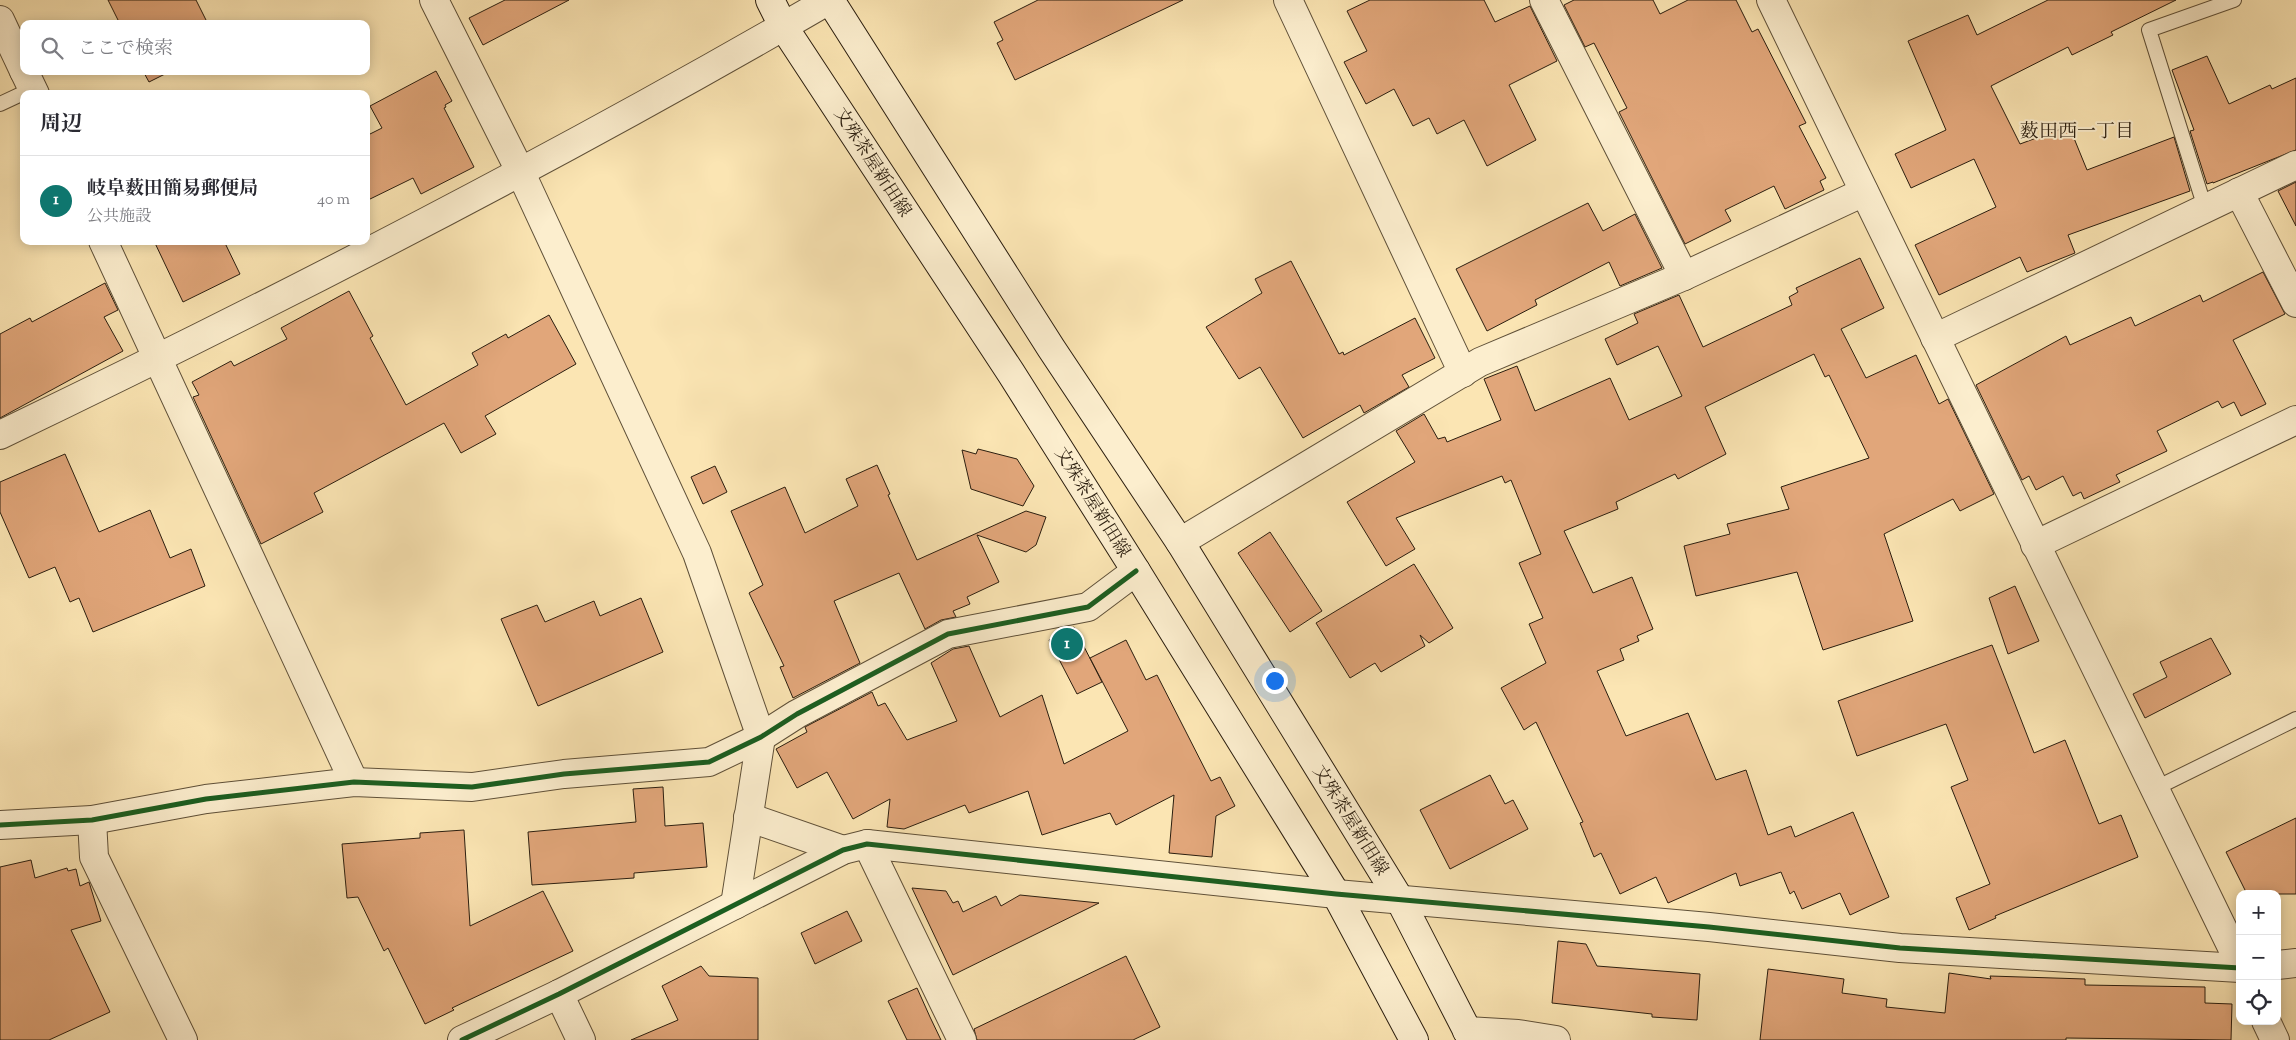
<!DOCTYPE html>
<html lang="ja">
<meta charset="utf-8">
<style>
:root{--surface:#fff;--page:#f7f7f7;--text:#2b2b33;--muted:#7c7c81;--line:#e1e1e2;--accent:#0f766e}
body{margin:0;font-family:"Sorts Mill Goudy","Noto Serif JP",serif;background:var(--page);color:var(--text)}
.controls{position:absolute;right:15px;bottom:15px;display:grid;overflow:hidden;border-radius:10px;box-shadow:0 2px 12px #0003}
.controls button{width:45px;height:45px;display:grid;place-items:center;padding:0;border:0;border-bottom:1px solid var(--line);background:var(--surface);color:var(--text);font:25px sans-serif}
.you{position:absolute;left:1274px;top:680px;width:18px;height:18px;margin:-12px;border:4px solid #fff;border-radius:50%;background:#1a73e8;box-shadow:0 0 0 8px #1a73e833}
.badge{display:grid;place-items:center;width:32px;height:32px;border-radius:50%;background:var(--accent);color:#fff;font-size:16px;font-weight:700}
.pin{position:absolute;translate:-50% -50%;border:2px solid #fff;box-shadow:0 1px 5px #0006}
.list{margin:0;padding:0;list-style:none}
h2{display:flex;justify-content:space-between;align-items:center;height:65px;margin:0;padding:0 20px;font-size:21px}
h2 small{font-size:16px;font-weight:400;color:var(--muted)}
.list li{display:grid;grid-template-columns:32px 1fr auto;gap:15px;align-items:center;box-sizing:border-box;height:90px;padding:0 20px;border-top:1px solid var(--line)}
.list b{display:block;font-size:19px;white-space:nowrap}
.list p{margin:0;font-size:16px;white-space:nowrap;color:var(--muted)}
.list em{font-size:16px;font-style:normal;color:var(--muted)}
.icon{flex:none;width:28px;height:28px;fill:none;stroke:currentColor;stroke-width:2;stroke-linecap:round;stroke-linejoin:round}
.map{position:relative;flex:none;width:2296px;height:1040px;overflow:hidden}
.search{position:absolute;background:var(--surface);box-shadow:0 2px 12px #0003;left:20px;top:20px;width:350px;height:55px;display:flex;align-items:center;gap:12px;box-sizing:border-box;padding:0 18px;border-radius:10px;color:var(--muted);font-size:19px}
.panel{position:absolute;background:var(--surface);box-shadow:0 2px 12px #0003;left:20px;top:90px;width:350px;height:155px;border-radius:10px}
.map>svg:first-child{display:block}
.building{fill:#e1a67a;stroke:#2b1e0f}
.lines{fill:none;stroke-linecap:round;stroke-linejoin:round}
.service-casing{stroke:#5f5038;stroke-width:16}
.minor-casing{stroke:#5f5038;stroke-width:30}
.secondary-casing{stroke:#2b1e0f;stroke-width:30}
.service{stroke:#fceece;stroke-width:14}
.minor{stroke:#fceece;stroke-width:28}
.secondary{stroke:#fceece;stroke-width:28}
.cycleway-casing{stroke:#fceece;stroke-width:8}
.cycleway{stroke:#1b5e20;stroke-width:5}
.labels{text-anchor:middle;stroke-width:4;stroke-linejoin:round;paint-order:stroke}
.street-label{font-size:18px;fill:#2b1e0f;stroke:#fceece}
.neighbourhood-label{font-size:19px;fill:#2b1e0f;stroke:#fceece}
</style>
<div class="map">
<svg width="2296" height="1040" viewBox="0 0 2296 1040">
<rect width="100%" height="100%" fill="#fbe5b3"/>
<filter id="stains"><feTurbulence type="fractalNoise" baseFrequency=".004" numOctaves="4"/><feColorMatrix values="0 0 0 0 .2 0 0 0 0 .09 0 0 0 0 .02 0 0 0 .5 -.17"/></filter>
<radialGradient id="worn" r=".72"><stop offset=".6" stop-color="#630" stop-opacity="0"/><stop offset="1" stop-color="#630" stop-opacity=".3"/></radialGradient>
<g class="building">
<path d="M108,0H196L208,24H120Z"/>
<path d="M505,0H569L483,45L469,18Z"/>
<path d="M1038,0H1183L1015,80L997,43L1003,40L994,22Z"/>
<path d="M1370,0H1484L1495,22L1530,6L1557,61L1509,85L1536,140L1487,166L1464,120L1437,134L1429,118L1413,126L1394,89L1366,104L1344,62L1367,51L1347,11Z"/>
<path d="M1574,0H1653L1660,14L1688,0H1736L1752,32L1758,29L1806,123L1799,126L1826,178L1820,181L1824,190L1785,209L1774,186L1725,210L1731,221L1685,244L1619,112L1627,108L1594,43L1585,47L1564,5Z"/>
<path d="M2048,0H2176L2111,32L2113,35L2072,55L2068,47L1991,86L2020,144L2069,126L2087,170L2174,137L2190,191L2068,235L2075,253L2027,272L2020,257L1939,295L1915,245L1996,207L1974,159L1911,188L1895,154L1946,130L1908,41L1968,15L1977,35Z"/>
<path d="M2207,56L2229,104L2270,85L2272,89L2296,78V150L2213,183V182L2207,184L2190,131L2194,130L2172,70Z"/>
<path d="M143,71H171L149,82Z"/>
<path d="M436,71L452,101L445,105L446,107L444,108L474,167L421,194L413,178L366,201V136L382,128L370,106Z"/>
<path d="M2296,182V226L2278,191Z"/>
<path d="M1588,203L1603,231L1635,214L1662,268L1620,286L1609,262L1535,300L1537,305L1487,331L1456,269Z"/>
<path d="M154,241H224L240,274L183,302Z"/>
<path d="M1860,258L1884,308L1841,329L1866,378L1916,355L1939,404L1948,399L1994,494L1960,511L1953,499L1884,534L1913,621L1823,650L1797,572L1696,596L1684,546L1730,534L1727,524L1789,509L1781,487L1869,458L1829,375L1825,377L1814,354L1705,407L1726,454L1678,479L1675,474L1616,502L1618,509L1564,531L1593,593L1632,577L1653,629L1637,636L1639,641L1620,649L1624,660L1597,671L1626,736L1688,713L1716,780L1746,770L1768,835L1791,826L1795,837L1853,812L1889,897L1850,915L1840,893L1802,909L1794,891L1790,894L1781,872L1740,886L1736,873L1668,903L1656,877L1620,894L1601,853L1594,857L1580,823L1583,822L1536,722L1524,730L1501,688L1546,663L1529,624L1543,618L1519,563L1541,554L1511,480L1505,483L1502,476L1396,518L1415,549L1386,566L1347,502L1415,462L1396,431L1424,414L1438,439L1445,437L1447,442L1501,420L1484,379L1517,366L1535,411L1610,378L1629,420L1682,396L1658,346L1617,365L1605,339L1638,323L1634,314L1679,295L1703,347L1792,305L1789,297L1798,292L1796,288Z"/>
<path d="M1291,261L1339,354L1343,352L1344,355L1415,318L1435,358L1402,375L1409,387L1364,413L1360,405L1303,438L1260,367L1239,379L1206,327L1262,293L1255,279Z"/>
<path d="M2263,272L2285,314L2233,340L2266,404L2241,416L2234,402L2222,408L2218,401L2157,431L2167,451L2116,475L2120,482L2084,499L2081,492L2073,496L2063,476L2036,490L2029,476L2022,480L1976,385L2066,336L2070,345L2131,317L2135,326L2200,295L2203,302Z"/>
<path d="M105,283L118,310L104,317L123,351L0,418V334L30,318L32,322Z"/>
<path d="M349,291L373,336L370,338L406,405L478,365L472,353L506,334L508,338L549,315L576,364L485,416L496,434L461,453L444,423L314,493L323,512L261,544L193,397L199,395L192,382L231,361L234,366L287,339L281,328Z"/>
<path d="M978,449L1017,459L1034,486L1023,506L971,489L962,450L976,454Z"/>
<path d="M65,454L99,532L150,510L170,558L191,549L205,586L93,632L79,598L70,602L55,567L29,578L0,512V482Z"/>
<path d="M877,465L890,494L888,495L917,560L1026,511L1046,517L1036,545L1026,552L977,535L999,582L967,597L970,604L953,611L956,617L941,620L925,629L899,573L834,601L860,663L793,698L780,667L784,666L749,593L763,585L731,511L785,487L805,533L858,506L846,479Z"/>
<path d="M715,466L727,492L703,504L691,477Z"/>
<path d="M1270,532L1322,611L1290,632L1238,553Z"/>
<path d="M1414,564L1453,628L1429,643L1420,635L1425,646L1381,672L1375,663L1350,678L1316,623Z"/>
<path d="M2015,586L2039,641L2008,654L1989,598Z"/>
<path d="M641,598L663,652L538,706L501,619L537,605L545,622L594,601L600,616Z"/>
<path d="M1074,627L1102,682L1077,694L1049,640Z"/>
<path d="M2211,638L2231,674L2145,718L2133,694L2167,677L2160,662Z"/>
<path d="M1126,640L1146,680L1157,675L1211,781L1220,777L1235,806L1216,816L1212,857L1169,853L1174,795L1116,825L1110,813L1042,835L1028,791L969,813L965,805L904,829L887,827L890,799L853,819L827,772L797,788L776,749L807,732L805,727L872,692L878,706L885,703L907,740L957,721L931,663L953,649L969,646L1000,717L1042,695L1064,764L1128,731L1090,658Z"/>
<path d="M1992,645L2034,753L2065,740L2099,824L2121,815L2138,857L1995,916L1996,918L1969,930L1956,898L1990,884L1951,787L1968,780L1946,724L1857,756L1838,701Z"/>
<path d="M1490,775L1505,804L1513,800L1528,829L1450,869L1420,810Z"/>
<path d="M663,787L665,826L703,823L707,867L634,873V878L532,885L528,832L636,822L633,789Z"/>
<path d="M2296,818V894H2247L2226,852Z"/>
<path d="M464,830L470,926L543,891L573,951L452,1008L454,1010L425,1024L388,948L384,951L358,897L347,898L342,844L420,838V833Z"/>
<path d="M31,860L35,878L67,868L68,871L76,869L80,886L89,882L101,921L71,930L110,1012L49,1040H0V867Z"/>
<path d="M912,888L946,891L953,903L958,901L963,912L996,896L1001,906L1020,895L1099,903L953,975Z"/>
<path d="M847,911L862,941L815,964L801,933Z"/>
<path d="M1558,941L1586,944L1597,966L1700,974L1697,1020L1652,1017V1014L1552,1003Z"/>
<path d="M1126,956L1160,1027L1133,1040H977L974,1029Z"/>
<path d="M701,966L709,976L758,978V1040H631L678,1020L662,986Z"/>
<path d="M1768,969L1844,979L1842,993L1887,999L1886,1007L1945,1013L1949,973L1991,979L1990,976L2085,979V985L2205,987V1003L2232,1004L2231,1040L2066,1038V1040H1760Z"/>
<path d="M917,988L930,1017L941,1040H907L888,1001Z"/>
</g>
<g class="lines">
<defs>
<g id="service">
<path d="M0,104L32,89"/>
<path d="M2205,208L2149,30L2234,0"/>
<path d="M2154,789L2296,719"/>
</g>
<g id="minor">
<path d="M434,0L520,171L697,553L761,737L735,905"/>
<path d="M1288,0L1463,373"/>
<path d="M1544,0L1684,276"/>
<path d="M1771,0L2240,964"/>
<path d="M0,20L24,71"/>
<path d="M24,71L35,94"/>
<path d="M2239,192L2296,303"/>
<path d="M103,241L354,782"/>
<path d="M1935,338L2296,165"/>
<path d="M0,435C281,300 559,157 829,0"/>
<path d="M1180,542L1480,362L1684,276L1864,192"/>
<path d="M2035,545L2296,420"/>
<path d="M748,817L843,850"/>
<path d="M92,820L94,857L183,1040"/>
<path d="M0,825L92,820L206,799L354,782L472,787L564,774L709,762L761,737L797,714L948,634L1088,607L1136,571"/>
<path d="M867,844L962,1040"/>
<path d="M2277,965L2296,963"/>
<path d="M559,994L581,1040"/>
<path d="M2266,1021L2275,1040"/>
<path d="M1467,1031L1518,1034L1556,1040"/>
<path d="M462,1040L559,994L843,850L867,844L1336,894L1709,927L1900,948L2240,968"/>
</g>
<g id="secondary">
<path d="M770,0L783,26L1011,373L1136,571L1336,894L1414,1040"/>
<path d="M830,0L1051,348L1180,542L1400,900L1472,1040"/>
</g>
</defs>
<use href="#service" class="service-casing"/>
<use href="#minor" class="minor-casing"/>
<use href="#secondary" class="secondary-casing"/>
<use href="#service" class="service"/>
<use href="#minor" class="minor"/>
<use href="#secondary" class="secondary"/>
<defs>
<g id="cycleway">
<path d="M0,825L92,820L206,799L354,782L472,787L564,774L709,762L761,737L797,714L948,634L1088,607L1136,571"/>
<path d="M462,1040L559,994L843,850L867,844L1336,894L1709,927L1900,948L2240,968"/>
</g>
</defs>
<use href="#cycleway" class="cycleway-casing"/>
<use href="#cycleway" class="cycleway"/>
</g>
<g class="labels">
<g class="street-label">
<text transform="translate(873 162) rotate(57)" y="6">文殊茶屋新田線</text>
<text transform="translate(1093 502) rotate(58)" y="6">文殊茶屋新田線</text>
<text transform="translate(1351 820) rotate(58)" y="6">文殊茶屋新田線</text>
</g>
<g class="neighbourhood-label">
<text x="2077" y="137">薮田西一丁目</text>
</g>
</g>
<rect width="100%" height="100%" filter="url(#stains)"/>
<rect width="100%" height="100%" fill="url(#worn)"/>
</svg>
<div class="controls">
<button>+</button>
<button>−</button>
<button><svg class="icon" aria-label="locate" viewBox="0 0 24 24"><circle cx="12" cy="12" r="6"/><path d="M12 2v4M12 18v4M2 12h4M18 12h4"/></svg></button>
</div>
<div class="you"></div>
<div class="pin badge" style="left:1067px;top:644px">1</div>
<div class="search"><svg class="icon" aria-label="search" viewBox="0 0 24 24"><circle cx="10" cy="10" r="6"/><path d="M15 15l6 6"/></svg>ここで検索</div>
<section class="panel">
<h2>周辺<small></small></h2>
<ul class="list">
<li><span class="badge">1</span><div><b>岐阜薮田簡易郵便局</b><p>公共施設</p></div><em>40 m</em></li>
</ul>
</section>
</div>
